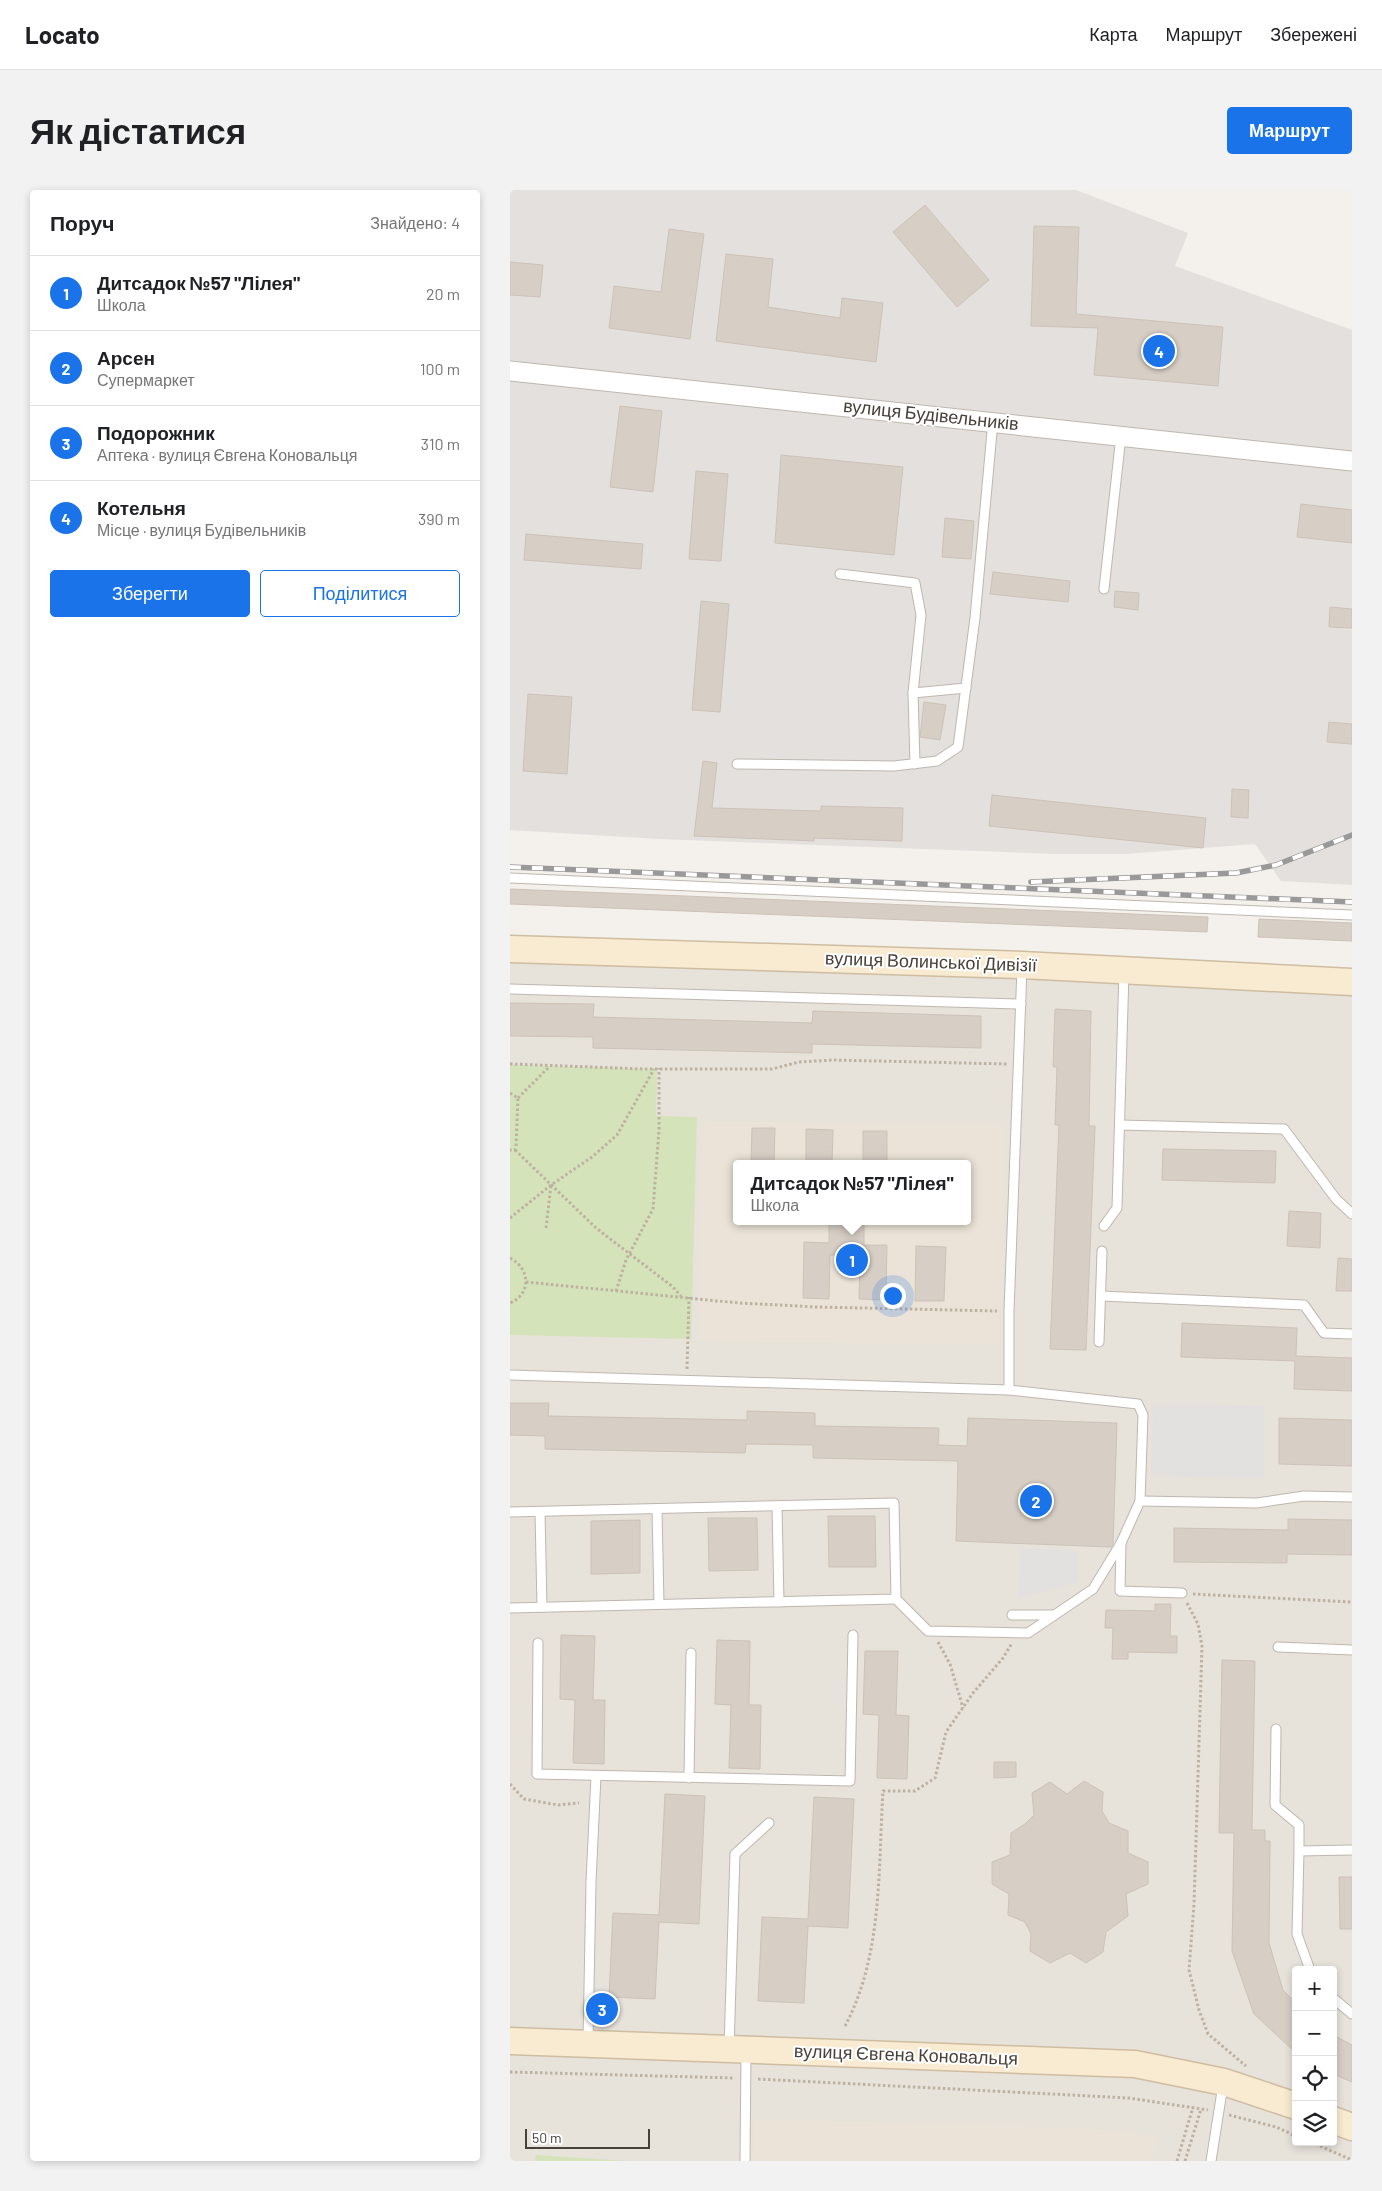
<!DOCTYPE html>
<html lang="uk">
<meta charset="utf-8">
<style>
:root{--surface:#fff;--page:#f2f2f2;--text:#202124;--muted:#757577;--line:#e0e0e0;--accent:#1a73e8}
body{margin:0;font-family:Barlow,sans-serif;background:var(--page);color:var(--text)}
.controls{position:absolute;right:15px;bottom:15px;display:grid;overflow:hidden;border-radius:5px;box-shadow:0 2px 8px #0003}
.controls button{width:45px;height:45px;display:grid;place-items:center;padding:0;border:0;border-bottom:1px solid var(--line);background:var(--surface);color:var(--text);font:25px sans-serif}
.scale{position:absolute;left:15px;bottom:12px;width:125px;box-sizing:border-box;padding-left:5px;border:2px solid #47413a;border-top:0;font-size:14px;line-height:18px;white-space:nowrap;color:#47413a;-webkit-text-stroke:4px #fff;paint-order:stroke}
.you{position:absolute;left:382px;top:1105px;width:18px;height:18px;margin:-12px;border:4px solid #fff;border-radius:50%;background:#1a73e8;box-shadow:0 0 0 8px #1a73e833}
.badge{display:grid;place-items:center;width:32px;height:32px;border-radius:50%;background:var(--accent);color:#fff;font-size:16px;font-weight:700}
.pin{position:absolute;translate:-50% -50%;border:2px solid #fff;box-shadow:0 1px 5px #0006}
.popup{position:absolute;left:223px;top:970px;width:238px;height:65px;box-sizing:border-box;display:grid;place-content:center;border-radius:5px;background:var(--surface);filter:drop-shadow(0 1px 4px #0005);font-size:16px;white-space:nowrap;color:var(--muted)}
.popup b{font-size:19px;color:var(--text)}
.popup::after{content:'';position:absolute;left:50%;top:100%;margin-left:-10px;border:10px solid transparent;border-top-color:var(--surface)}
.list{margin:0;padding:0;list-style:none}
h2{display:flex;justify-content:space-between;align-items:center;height:65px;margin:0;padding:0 20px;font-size:21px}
h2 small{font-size:16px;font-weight:400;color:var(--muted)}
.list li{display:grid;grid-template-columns:32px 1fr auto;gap:15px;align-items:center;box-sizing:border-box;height:75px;padding:0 20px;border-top:1px solid var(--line)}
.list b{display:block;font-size:19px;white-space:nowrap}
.list p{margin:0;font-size:16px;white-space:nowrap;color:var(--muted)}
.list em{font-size:16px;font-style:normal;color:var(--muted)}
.actions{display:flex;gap:10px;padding:15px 20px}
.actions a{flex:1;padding:11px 0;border:1px solid var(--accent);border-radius:5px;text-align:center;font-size:18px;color:var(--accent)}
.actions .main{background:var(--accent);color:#fff}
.icon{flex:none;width:28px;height:28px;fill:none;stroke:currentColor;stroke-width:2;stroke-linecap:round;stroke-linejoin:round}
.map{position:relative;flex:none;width:842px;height:1971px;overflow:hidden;border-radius:5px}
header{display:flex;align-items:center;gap:30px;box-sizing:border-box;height:70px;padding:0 25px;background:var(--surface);border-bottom:1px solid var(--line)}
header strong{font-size:24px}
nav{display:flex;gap:28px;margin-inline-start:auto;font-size:18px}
.intro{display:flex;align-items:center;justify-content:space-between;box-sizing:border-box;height:120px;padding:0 30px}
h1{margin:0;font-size:35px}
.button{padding:12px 22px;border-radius:5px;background:var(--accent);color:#fff;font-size:18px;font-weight:700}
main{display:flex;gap:30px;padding:0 30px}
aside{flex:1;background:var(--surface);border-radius:5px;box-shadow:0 2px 8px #0003}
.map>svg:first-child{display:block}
.residential{fill:#e7e2da;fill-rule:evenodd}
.industrial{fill:#e4e0dd}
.education{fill:#ebe3d7;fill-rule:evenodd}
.green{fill:#d5e3ba}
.parking{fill:#e3e1df}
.building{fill:#d7cec5;stroke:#cec2b6}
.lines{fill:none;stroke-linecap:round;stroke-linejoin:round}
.lane-casing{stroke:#beb7af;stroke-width:11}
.street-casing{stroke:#beb7af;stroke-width:21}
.secondary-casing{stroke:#cebda1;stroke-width:29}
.path{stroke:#beb1a2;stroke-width:3;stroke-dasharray:2.5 2.5;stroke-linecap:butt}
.lane{stroke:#fff;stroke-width:9}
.street{stroke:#fff;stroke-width:19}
.secondary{stroke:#f9ebd1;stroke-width:26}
.rail-casing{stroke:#999;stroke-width:5.5}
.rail{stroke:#fff;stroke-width:4;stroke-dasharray:11;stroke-linecap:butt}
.labels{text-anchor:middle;stroke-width:4;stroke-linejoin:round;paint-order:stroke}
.street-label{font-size:18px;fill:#47413a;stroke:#fff}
</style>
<header>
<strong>Locato</strong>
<nav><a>Карта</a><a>Маршрут</a><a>Збережені</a></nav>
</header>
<div class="intro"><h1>Як дістатися</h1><a class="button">Маршрут</a></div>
<main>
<aside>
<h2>Поруч<small>Знайдено: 4</small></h2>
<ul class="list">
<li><span class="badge">1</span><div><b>Дитсадок №57 &quot;Лілея&quot;</b><p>Школа</p></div><em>20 m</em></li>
<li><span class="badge">2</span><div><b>Арсен</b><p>Супермаркет</p></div><em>100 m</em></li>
<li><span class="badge">3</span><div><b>Подорожник</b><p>Аптека · вулиця Євгена Коновальця</p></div><em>310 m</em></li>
<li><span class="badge">4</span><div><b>Котельня</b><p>Місце · вулиця Будівельників</p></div><em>390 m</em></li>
</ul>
<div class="actions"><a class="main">Зберегти</a><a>Поділитися</a></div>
</aside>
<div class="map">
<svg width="842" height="1971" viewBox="0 0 842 1971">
<rect width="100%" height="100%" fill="#f4f0ec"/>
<path class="residential" d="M0,759L842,792V1971H0ZM227,974H457V1031H227ZM786,1780H823V1952H786Z"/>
<path class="industrial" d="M0,0H566L678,43L665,76L842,140V695L771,691L745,654L616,664H547L149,649L0,640Z"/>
<g class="education">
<path d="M192,931L495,936L492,1155L189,1151ZM227,974H457V1031H227Z"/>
<path d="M244,1929L572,1938L645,1946L643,1971H243Z"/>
</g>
<g class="green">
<path d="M0,875L147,879L146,926L187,927L181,1149L0,1145Z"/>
<path d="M26,1965L117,1971H25Z"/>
</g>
<g class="parking">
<path d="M643,1213L754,1216V1289L641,1286Z"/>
<path d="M511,1358L568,1361V1392L508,1409Z"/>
</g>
<g class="building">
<path d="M415,15L479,90L447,117L383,42Z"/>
<path d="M524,36L569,37L566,124L713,137L708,196L584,185L588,138L521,136Z"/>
<path d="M159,39L194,44L180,149L99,138L104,96L151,102Z"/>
<path d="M216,64L263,69L258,117L330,128L332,108L373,113L366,172L206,151Z"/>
<path d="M0,72L33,75L30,107L0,105Z"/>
<path d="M110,216L152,221L143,302L100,297Z"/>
<path d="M271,265L393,277L384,365L265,353Z"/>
<path d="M186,281L218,284L211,371L179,369Z"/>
<path d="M791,314L842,320V353L787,347Z"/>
<path d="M435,328L464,331L461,369L432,367Z"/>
<path d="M16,344L133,354L131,379L14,370Z"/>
<path d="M483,382L560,391L558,412L480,404Z"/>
<path d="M605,401L629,403L628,420L604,417Z"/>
<path d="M191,411L219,414L210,522L182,520Z"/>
<path d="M820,417L842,419V438L819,437Z"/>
<path d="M18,504L62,507L57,584L13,581Z"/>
<path d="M414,512L436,515L430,550L410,547Z"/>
<path d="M819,532L842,534V554L817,552Z"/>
<path d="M193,571L207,573L202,618L311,621V616L393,618L392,651L304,648V651L184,646Z"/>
<path d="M722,599L739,600L738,628L721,627Z"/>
<path d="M482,605L696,628L693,658L479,636Z"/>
<path d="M0,699L698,727L697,742L0,714Z"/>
<path d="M749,729L842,733V751L748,747Z"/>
<path d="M0,813L84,814L83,827L302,833L303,821L471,826V858L302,854V863L83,858V847L0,846Z"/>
<path d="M545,819L581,821L579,936H585L576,1160L540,1159L549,935H545L547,877H543Z"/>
<path d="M242,938H265L264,974H241Z"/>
<path d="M296,939L323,940L322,974H296Z"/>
<rect x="353" y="941" width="24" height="33"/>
<path d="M653,959L766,961L765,993L652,990Z"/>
<path d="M779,1021L811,1023L810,1058L777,1056Z"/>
<path d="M319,1031H354V1055H377L376,1110L349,1109L350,1065H320L319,1109L293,1108L294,1052L319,1053Z"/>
<path d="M406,1056L436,1057L434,1111H405Z"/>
<path d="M828,1068L842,1069V1101H826Z"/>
<path d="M672,1133L787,1138L786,1166L842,1168V1201L784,1199L785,1171L671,1167Z"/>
<path d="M0,1213H39L38,1226L237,1230V1221L305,1223V1236L429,1238L428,1255L457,1256L458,1228L607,1233L603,1354L601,1357L446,1351L448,1271L303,1268V1255L236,1254L235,1263L35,1259V1246L0,1245Z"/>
<path d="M769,1228L842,1230V1276L769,1274Z"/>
<path d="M318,1326H365L366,1377H319Z"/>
<path d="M198,1328H247L248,1380L199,1381Z"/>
<path d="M778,1329L842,1330V1365L777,1364V1373L664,1372V1338L778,1340Z"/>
<path d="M130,1330V1383L81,1384V1331Z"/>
<path d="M645,1414H661L660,1446H667V1463L618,1462V1469H602L603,1438H595L596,1420L645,1421Z"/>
<path d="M51,1445L85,1446L83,1510H95L94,1574L63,1573L65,1510L50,1509Z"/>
<path d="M207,1450L240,1451L239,1515H251L250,1579L219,1578L221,1515L205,1514Z"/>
<path d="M355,1461H388L386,1525L399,1526L397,1589L367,1588L369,1525L353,1524Z"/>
<path d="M712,1470L745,1471L742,1640H755V1651H760L759,1753L773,1800L786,1813V1863L744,1824L722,1761L724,1643H709Z"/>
<path d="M484,1572H506V1587L484,1588Z"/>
<path d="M574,1591L593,1602L592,1621L599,1633L618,1641V1663L638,1672V1694L616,1704L618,1726L596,1742L593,1762L576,1773L560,1763L540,1773L520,1761L521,1744L515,1732L498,1725L499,1704L482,1694V1672L500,1665L501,1643L515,1634L524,1625L522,1603L540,1592L557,1604Z"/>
<path d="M155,1604L195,1606L189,1734L149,1732L145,1809L99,1807L103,1723L149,1725Z"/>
<path d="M304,1607L344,1609L338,1738L298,1736L294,1813L248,1811L252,1727L298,1729Z"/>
<path d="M829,1687H842V1739H830Z"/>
<path d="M823,1845L842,1855V1892L823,1884Z"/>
</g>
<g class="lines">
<defs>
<g id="lane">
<path d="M330,384L405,393L411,425L403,503L405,574"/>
<path d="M594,399L611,246"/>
<path d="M403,503L456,498"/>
<path d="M227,574L384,576L427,571L448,557L465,428L483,231"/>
<path d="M0,688L842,725"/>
<path d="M0,799L511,814"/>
<path d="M610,935L774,939L826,1009L842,1024"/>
<path d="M594,1036L607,1018L614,782"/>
<path d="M591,1106L794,1115L814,1143L842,1144"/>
<path d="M589,1152L592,1061"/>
<path d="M0,1185L499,1200V1121L512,778"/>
<path d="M630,1311L747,1313L794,1306L842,1307"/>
<path d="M267,1316L269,1412"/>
<path d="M147,1319L149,1414"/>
<path d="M0,1322L384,1313L386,1409L0,1418"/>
<path d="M30,1322L32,1417"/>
<path d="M611,1353L610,1401L672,1403"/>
<path d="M386,1409L418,1441L518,1443L583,1399L611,1353L630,1311L633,1225L628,1214L499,1200"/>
<path d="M502,1425H544"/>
<path d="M28,1453L27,1584L340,1591L343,1445"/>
<path d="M768,1457L842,1460"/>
<path d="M766,1539L765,1615L789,1635V1661"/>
<path d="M179,1588L181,1463"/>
<path d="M800,1780L787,1744L789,1661L842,1660"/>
<path d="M823,1808L842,1824"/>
<path d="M78,1851L81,1692L86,1586"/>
<path d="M219,1858L225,1664L259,1633"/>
<path d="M235,1971L236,1861"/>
<path d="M701,1971L713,1895"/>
</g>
<path id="street" d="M0,181L842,271"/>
<g id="secondary">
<path d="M0,759L512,775L842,792"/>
<path d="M0,1851L625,1874L714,1892L786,1916"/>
<path d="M823,1930L842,1937"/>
</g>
</defs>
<use href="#lane" class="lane-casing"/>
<use href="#street" class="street-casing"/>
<use href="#secondary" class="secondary-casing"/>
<g class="path">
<path d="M0,874L135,879H262L289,872L323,870L498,874"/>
<path d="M0,903L8,908L6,957L5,960H0"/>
<path d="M8,908L39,877"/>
<path d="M5,960L86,1038L163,1097L171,1106"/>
<path d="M0,1028L41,995L82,967L107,945L144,879"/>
<path d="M36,1038L41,995"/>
<path d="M0,1068C20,1078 22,1104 0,1113"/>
<path d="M16,1092L229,1113L307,1117L487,1121"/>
<path d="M106,1101L116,1070L143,1019L149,940V878"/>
<path d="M177,1179L179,1107"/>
<path d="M683,1404L842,1412"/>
<path d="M677,1413L688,1434L692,1456L684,1714L679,1780L689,1820L698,1844L736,1876"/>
<path d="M428,1452L440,1474L453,1518"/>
<path d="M0,1594L14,1609L48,1615L69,1613"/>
<path d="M335,1836C373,1765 368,1679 373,1601H405L425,1588L436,1542L463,1503L493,1468L502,1453"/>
<path d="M0,1882L224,1888"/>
<path d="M248,1889L619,1908L698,1920"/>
<path d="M719,1925L766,1937L786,1946"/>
<path d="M801,1952L842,1970"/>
<path d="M667,1971L683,1917"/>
<path d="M675,1971L691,1919"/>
</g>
<use href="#lane" class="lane"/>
<use href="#street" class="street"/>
<use href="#secondary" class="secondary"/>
<defs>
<g id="rail">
<path d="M0,677L842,712"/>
<path d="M521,692L726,683L766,675L842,645"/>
</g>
</defs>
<use href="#rail" class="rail-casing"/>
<use href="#rail" class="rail"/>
</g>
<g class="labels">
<g class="street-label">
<text transform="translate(421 225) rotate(6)" y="6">вулиця Будівельників</text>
<text transform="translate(421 772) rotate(2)" y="6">вулиця Волинської Дивізії</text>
<text transform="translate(396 1865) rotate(2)" y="6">вулиця Євгена Коновальця</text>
</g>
</g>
</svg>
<div class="controls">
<button>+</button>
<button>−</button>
<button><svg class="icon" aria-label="locate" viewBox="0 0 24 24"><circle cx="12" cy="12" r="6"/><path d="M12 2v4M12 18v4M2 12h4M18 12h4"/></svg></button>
<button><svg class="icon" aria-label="layers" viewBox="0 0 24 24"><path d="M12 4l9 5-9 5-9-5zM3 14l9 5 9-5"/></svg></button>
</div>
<div class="scale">50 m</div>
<div class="you"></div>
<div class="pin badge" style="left:342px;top:1070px">1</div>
<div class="popup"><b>Дитсадок №57 &quot;Лілея&quot;</b>Школа</div>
<div class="pin badge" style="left:526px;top:1311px">2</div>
<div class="pin badge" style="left:92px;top:1819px">3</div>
<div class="pin badge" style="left:649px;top:161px">4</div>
</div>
</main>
